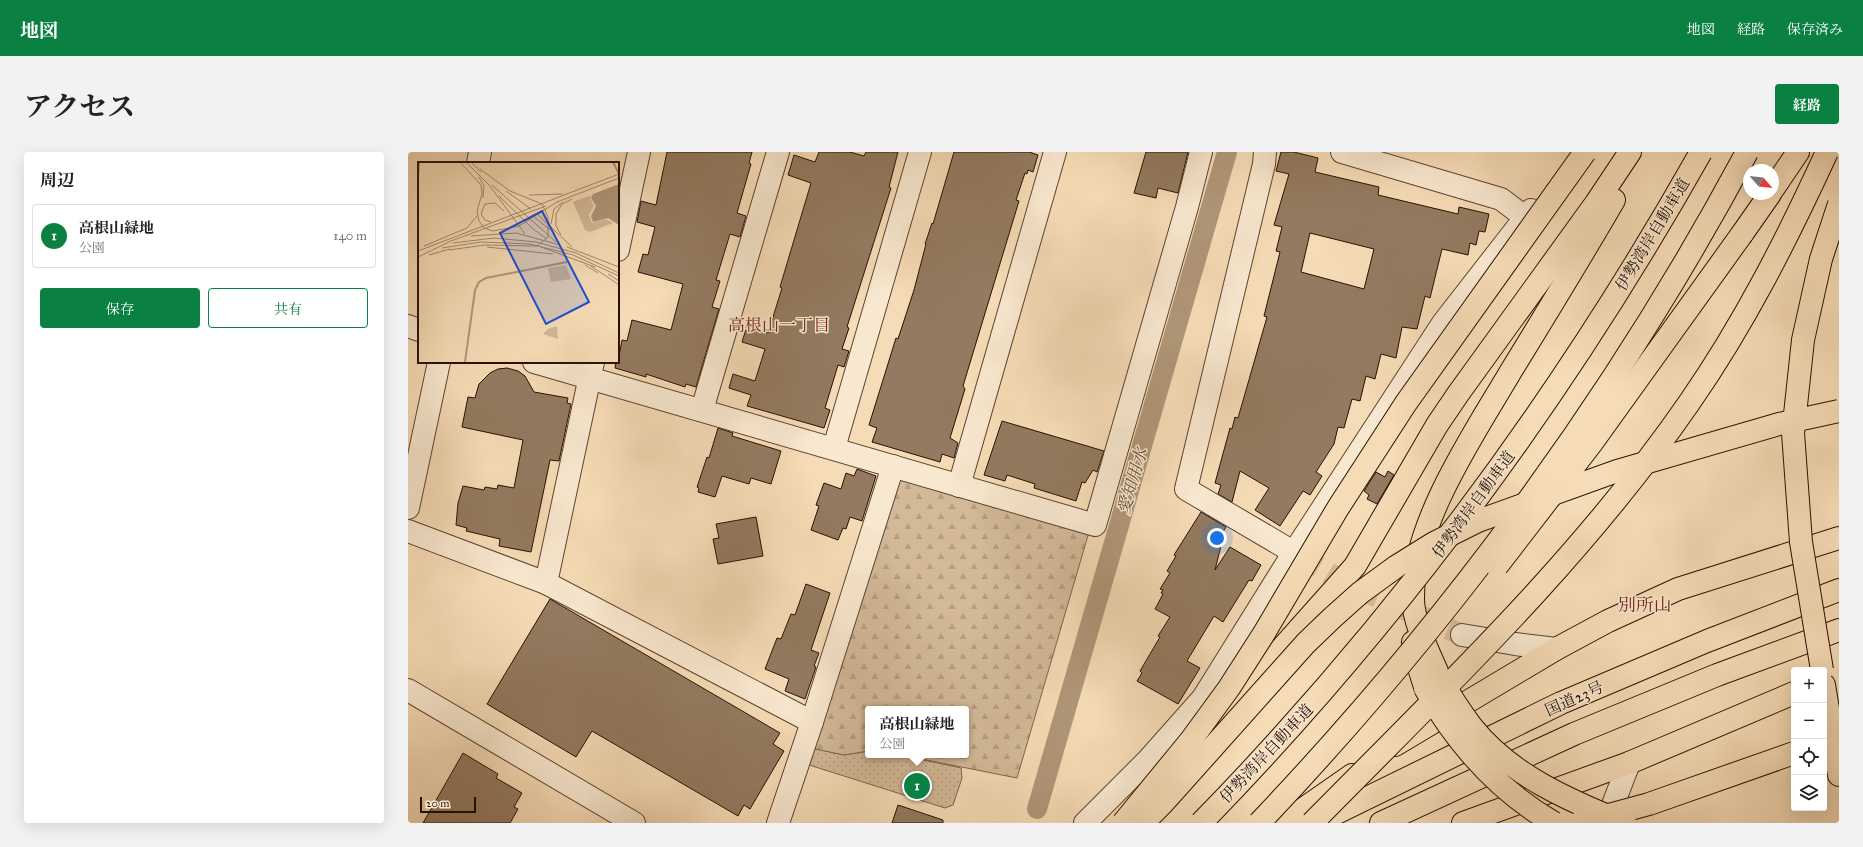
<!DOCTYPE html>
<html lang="ja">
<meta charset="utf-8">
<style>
:root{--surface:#fff;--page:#f2f2f2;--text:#222;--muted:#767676;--line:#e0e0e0;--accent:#0b8043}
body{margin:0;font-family:"IM FELL Great Primer","Noto Serif JP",serif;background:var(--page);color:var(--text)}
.controls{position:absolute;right:12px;bottom:12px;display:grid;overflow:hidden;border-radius:4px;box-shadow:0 4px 16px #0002}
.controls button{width:36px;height:36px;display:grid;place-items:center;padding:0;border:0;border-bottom:1px solid var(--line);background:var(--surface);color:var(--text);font:20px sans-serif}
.compass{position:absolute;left:1335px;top:12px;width:36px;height:36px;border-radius:50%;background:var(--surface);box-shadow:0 4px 16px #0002;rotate:117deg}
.scale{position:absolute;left:12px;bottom:10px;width:56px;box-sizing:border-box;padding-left:4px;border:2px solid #281003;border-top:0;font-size:11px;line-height:14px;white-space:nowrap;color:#281003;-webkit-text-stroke:3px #f9e8d0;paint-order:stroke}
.you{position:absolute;left:809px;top:386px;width:14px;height:14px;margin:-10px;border:3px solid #fff;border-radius:50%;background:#1a73e8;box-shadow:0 0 0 6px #1a73e833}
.badge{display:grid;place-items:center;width:26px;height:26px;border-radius:50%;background:var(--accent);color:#fff;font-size:13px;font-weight:700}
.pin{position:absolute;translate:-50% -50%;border:2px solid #fff;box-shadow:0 1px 4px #0006}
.popup{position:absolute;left:457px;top:554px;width:104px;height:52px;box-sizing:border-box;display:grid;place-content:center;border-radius:4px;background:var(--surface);filter:drop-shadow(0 1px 3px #0005);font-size:13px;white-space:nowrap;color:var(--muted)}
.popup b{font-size:15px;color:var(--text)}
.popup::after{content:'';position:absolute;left:50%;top:100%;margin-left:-8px;border:8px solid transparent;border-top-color:var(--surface)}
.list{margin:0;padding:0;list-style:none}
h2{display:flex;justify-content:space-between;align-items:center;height:52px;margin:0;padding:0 16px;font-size:17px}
h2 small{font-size:13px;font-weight:400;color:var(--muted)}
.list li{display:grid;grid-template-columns:26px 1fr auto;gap:12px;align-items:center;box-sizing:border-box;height:64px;margin:0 8px 8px;padding:0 8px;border:1px solid var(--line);border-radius:4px}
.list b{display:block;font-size:15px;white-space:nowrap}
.list p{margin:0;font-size:13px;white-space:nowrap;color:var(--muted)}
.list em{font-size:13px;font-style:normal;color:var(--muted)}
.actions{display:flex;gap:8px;padding:12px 16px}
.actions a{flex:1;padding:9px 0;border:1px solid var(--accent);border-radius:4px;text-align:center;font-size:14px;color:var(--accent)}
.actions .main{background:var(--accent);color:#fff}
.icon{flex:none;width:22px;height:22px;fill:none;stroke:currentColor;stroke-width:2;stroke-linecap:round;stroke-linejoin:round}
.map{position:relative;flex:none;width:1431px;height:671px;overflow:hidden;border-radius:4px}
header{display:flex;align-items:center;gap:24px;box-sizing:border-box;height:56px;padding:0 20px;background:var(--accent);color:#fff}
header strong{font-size:19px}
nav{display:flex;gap:22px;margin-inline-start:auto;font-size:14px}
.intro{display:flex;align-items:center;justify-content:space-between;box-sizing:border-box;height:96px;padding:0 24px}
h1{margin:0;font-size:28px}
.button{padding:10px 18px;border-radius:4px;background:var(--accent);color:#fff;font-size:14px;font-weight:700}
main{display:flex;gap:24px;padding:0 24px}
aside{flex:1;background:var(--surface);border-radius:4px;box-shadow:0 4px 16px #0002}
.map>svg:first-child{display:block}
.grass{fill:url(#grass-dots);stroke:#7e644e}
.forest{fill:url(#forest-firs);stroke:#7e644e}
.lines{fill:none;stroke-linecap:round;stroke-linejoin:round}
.canal{stroke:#b09779;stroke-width:20}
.building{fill:#937a60;stroke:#281003;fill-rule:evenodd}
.minor-tunnel{stroke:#d7bd9b;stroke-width:22;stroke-dasharray:22 11;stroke-linecap:butt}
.minor-casing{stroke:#5c4330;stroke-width:24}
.highway-casing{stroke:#281003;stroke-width:24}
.minor{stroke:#f9e8d0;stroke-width:22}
.highway{stroke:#f6dcb6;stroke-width:22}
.highway-bridge-casing{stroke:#281003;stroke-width:24;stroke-linecap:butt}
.highway-bridge{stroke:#f6dcb6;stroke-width:22}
.labels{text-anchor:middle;stroke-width:3;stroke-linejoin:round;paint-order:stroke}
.street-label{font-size:16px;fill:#281003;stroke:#f9e8d0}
.neighbourhood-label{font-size:17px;fill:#7a1f14;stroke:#f9e8d0}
.water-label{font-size:17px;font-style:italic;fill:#654d38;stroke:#f9e8d0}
.quarter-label{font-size:18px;fill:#7a1f14;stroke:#f9e8d0}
.inset-river{fill:none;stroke:#b09779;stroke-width:2}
.inset-road{fill:none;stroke:#a48a6e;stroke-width:1}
.view{fill:#1d4ed8;fill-opacity:0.15;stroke:#1d4ed8;stroke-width:2}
.inset-edge{fill:none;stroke:#281003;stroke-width:2}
</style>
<header>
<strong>地図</strong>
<nav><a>地図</a><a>経路</a><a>保存済み</a></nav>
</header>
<div class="intro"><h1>アクセス</h1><a class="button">経路</a></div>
<main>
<aside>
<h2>周辺<small></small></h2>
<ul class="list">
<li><span class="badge">1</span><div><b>高根山緑地</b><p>公園</p></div><em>140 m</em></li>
</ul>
<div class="actions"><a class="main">保存</a><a>共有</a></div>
</aside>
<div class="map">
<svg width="1431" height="671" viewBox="0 0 1431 671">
<defs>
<pattern id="grass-dots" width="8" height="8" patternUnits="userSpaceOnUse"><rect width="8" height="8" fill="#d3b998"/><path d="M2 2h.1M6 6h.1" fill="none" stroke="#b59e81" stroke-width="1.8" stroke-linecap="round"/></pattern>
<pattern id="forest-firs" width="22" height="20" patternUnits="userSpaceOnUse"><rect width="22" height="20" fill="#d3b998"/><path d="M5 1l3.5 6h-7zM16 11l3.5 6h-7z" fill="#b59e81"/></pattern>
</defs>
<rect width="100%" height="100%" fill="#f6dcb6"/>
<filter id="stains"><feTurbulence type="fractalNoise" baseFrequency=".005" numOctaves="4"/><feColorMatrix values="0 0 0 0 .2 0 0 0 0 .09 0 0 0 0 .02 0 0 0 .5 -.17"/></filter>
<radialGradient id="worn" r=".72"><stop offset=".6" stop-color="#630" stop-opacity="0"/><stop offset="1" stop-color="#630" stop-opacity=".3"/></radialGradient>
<path class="grass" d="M403,596L436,603L460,599V603H493L553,616L554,626L545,653L537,656L398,612Z"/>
<path class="forest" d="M492,325L681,380L609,626L493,603H558V557H460V599L436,603L403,596Z"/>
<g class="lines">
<path class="canal" d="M629,657L819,0"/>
</g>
<g class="building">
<path d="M259,0H344L341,11L343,12L329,61L338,64L332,85L322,82L308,128L312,129L304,155L311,157L288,235L278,232L277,235L238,222V225L207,216L208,210H210L214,188L219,189L224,168L263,178L275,132L230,120L235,102L240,103L247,75L229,70L233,49L248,53Z"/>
<path d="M411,0H442L456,4L458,0H490L481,35L483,36L439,175L441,176L434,197L441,199L436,215L430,213L417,256L422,258L416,276L339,254L343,243L321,236L325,222L347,229L357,197L334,190L339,174L360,181L374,136L372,135L403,31L380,23L386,3L407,10Z"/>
<path d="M546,0H621L630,3L625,20L620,18L619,22L617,21L608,48L611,49L555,234L557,237L542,286L550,291L546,306L534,302L532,310L464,290L469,276L461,273L488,186L490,187L506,138L518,92H517L524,71L525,72Z"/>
<path d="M738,0H780L770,41L750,36L748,46L726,41Z"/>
<path d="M873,0H886L910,6L907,20L971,35L970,43L1050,62L1051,55L1081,62L1077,80L1071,79L1068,93L1062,91L1060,103L1034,97L1022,146L1017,144L1009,177L994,175L988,206L973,202L967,227L958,224L952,249L944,247L936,276L930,275L926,292L908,320L914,324L902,343L895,339L872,374L847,358L861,336L832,319L824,350L810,342L813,333L807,331L822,276L824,277L827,265L830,266L859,165L856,164L872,100L868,99L874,75L866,73L881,22L868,19ZM902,81L966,97L956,137L893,120Z"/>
<path d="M99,216L110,219L117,224L126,240L160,246L159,251L163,252L151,309L142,308L123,400L91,394L92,387L58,379L59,376L48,373L50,351L55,334L76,338L77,335L89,337L90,333L106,336L115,288L54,275L60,245L67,246L71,232L82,221L90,217Z"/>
<path d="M594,269L696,299L689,320L685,318L677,331L674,330L668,349L626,336L627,332L599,323L597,329L576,323Z"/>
<path d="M310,276L325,281L324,284L373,299L363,332L343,326L341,332L314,324L307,345L290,340L291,336L289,335L299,305L301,306Z"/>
<path d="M449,317L468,324L454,369L442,365L438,377L435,376L430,388L403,378L411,354L408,353L416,331L433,337L438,321L446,324Z"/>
<path d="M980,319L986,323L969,352L959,347L961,343L956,339L968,320L977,325Z"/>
<path d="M793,360L818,375L810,388L814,390L807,418L822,395L853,413L844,429L841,428L815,470L806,464L779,509L792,516L770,552L729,529L734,521L732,519L752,485L750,484L762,465L747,457L755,442L753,441L755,438L752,437L762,421L759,419L768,404L766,403Z"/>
<path d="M348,365L355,404L310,412L305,387L311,386L308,372Z"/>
<path d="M398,432L422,441L403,498L411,501L406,514L408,515L397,547L377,539L381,527L357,517L369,486L373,487L383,462L387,463Z"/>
<path d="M142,447L372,581L365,592L376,599L342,657L336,653L330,664L184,579L168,605L79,552Z"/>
<path d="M55,601L90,622L88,626L114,641L106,655L110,657L102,671H15Z"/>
<path d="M490,653L535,668V671H484Z"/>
</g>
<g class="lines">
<path class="minor-tunnel" d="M892,404L934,429L1054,483"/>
<defs>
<g id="minor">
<path d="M857,0L856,12L778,337L892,404"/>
<path d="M934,0L1093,47L1118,66"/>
<path d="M70,11L72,0"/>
<path d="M210,98L231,0"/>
<path d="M0,174L11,178"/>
<path d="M126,210L687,373L779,55L793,0"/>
<path d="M294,258L370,0"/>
<path d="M426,296L512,0"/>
<path d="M551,334L647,0"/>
<path d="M0,356L31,210"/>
<path d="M0,379L138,431L404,570"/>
<path d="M138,431L185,210"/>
<path d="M1054,483L1107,492L1148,497"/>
<path d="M0,538L226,671"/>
<path d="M370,671L404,570L485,314"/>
<path d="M677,671L740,608L795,546L886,400L1035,171L1123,58"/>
<path d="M1198,671L1221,611"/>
</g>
<g id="highway">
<path d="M1365,37L1390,0"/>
<path d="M1334,82L1362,42"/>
<path d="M1005,490L1007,503L1017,535"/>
<path d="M1031,524C1022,503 1005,470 1005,447C1004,372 1066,282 1103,219C1138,162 1173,105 1206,48"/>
<path d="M1416,533L1431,623"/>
<path d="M821,565L867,504L947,414L1029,273L1050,242L1188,51L1222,0"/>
<path d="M987,593L1148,497L1200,469L1270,437L1431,386"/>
<path d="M875,671L944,623"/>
<path d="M908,671L1153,551L1299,489L1431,438"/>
<path d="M973,671L1166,582L1309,523L1431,478"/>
<path d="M1055,671L1221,611L1386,541"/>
</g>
</defs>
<use href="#minor" class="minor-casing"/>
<use href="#highway" class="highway-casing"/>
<use href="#minor" class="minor"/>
<use href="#highway" class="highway"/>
<defs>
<g id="highway-bridge">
<path d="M1089,414L1183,292L1334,82"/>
<path d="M1414,518L1393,390L1385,281L1395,188L1413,107L1431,52"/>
<path d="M1031,524C1041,542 1052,559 1064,575C1102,623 1162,649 1217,671"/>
<path d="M1017,536C1049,592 1090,639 1146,671"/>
<path d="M715,671L783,588L821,536L855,483L930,356L998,251L1177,0"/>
<path d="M735,671L755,651L898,491L924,466L952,441L989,414L1026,391L1070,369L1209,319L1371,272L1431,259"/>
<path d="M793,671C989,470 1155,245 1293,0"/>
<path d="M851,671C1042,470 1208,245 1339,0"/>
<path d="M904,671C1036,537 1174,406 1281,251C1336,172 1379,87 1419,0"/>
<path d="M1171,671L1241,652L1386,601"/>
</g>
</defs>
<use href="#highway-bridge" class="highway-bridge-casing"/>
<use href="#highway-bridge" class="highway-bridge"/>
</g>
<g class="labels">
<g class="street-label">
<text transform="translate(1244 82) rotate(-59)" y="6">伊勢湾岸自動車道</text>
<text transform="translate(1065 352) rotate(-54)" y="6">伊勢湾岸自動車道</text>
<text transform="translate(1166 546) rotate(-24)" y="6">国道23号</text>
<text transform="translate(858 601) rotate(-47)" y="6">伊勢湾岸自動車道</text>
</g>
<g class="neighbourhood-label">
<text x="371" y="179">高根山一丁目</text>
</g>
<g class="water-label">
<text transform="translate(724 329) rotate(-74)" y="6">愛知用水</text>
</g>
<g class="quarter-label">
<text x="1237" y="459">別所山</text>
</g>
</g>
<g transform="translate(10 10)">
<rect width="201" height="201" fill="#f6dcb6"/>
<path d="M139,164L140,177L125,172L130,167Z" fill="#d3b998"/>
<path d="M173,33L172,36L176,44L171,53L174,61L188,57L195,61L172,70L167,68L155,40ZM148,103L153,117L133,120L130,106Z" fill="#d3b998"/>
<path d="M201,22V63L190,56L175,60L173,54L178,44L173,36L175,32Z" fill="#b09779"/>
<path class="inset-river" d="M195,0L201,12M0,17L1,0M47,200L57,128L61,120L68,116L149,100"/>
<path class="inset-road" d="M42,0L63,23L64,32L59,49L61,59L66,66L75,69L101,64L139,40L201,16M48,0L72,24L107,72M53,0L63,10M61,15L66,24L65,36M74,23L138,80M88,29L113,47M111,33L145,32M81,34L115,67L129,77M118,51L154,85M114,53L132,68M73,60L67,58L63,52L67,42L77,41L86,49M133,62L136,47L145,40M143,73L138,64V52L144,42L154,37M53,74L98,71L142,83M35,81L76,76L118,80L158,91L201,111M6,84L49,66L59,54M69,85L135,92M123,85L177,105M149,85L201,105M24,86L63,80L112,82L155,93L201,114M31,88L67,83L119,84L130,75V55L124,42L92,29L62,7M0,89L201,12M11,93L32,87M0,95L33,79L128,44M167,103L180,111M173,104L201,123M190,112L201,119"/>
<path class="view" d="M124,49L171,140L128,162L82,71Z"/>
<rect width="201" height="201" class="inset-edge"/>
</g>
<rect width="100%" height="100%" filter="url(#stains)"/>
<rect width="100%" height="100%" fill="url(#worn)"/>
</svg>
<div class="controls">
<button>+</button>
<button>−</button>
<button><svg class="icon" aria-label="locate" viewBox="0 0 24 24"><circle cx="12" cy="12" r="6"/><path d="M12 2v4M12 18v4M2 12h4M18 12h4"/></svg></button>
<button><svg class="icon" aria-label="layers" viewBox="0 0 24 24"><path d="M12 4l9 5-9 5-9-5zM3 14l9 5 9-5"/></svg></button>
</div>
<svg class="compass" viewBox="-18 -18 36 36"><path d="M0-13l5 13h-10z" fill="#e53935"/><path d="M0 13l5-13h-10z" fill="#767676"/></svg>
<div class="scale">20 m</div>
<div class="you"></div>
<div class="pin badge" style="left:509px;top:634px">1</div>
<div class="popup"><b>高根山緑地</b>公園</div>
</div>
</main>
